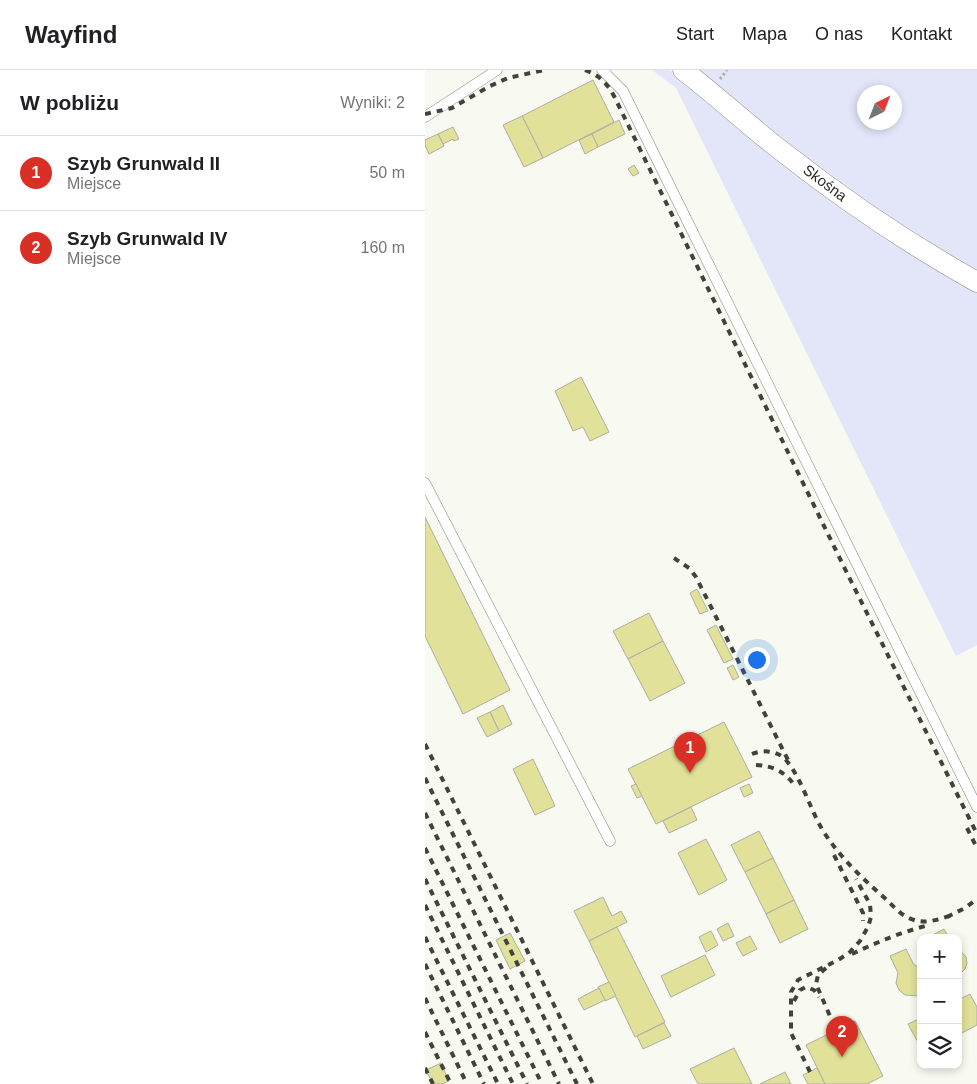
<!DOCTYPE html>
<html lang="pl">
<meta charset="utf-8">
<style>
:root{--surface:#fff;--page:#f6f6f6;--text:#202124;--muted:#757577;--line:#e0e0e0;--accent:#d93025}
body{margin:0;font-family:Arial,sans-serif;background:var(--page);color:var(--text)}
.controls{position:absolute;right:15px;bottom:15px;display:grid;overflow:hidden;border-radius:10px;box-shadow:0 2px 8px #0003}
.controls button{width:45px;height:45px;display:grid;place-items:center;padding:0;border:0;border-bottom:1px solid var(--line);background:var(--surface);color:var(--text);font:25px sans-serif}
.compass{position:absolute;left:432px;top:15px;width:45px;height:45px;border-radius:50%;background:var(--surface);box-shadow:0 2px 8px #0003;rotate:42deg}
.you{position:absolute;left:331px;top:589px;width:18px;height:18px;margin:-12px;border:4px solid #fff;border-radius:50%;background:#1a73e8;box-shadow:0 0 0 8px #1a73e833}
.badge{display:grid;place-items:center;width:32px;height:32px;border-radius:50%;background:var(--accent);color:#fff;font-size:16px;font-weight:700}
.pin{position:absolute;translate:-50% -41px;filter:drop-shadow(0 1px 2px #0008)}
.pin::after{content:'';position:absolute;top:26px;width:18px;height:15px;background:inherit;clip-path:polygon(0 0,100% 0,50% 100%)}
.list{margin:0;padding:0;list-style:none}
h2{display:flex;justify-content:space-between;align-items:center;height:65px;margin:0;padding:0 20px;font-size:21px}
h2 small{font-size:16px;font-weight:400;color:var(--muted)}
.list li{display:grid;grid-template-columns:32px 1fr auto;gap:15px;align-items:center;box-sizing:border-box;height:75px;padding:0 20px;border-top:1px solid var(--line)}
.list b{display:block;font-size:19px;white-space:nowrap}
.list p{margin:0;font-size:16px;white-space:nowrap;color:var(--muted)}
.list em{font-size:16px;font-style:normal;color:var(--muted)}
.icon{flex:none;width:28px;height:28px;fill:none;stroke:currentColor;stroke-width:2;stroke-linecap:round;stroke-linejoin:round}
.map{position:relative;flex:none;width:552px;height:1014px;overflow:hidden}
header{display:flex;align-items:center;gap:30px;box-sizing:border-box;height:70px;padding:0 25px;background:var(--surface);border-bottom:1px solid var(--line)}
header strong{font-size:24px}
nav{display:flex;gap:28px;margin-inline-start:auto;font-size:18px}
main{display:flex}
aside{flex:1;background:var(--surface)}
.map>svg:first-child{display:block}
.green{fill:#e3e6f8;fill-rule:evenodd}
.building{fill:#e1e199;stroke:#aeaea6}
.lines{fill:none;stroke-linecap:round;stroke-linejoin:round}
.service-casing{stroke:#82837b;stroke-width:11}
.minor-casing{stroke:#82837b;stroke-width:21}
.path{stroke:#b2b3ac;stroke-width:3;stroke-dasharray:2.5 2.5;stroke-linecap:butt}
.service{stroke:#fff;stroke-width:10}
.minor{stroke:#fff;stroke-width:20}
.rail{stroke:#41413e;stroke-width:4;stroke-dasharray:6 6;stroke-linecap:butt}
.labels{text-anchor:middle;stroke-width:4.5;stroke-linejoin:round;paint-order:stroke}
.street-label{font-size:15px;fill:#2b2b28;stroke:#fff}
</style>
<header>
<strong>Wayfind</strong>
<nav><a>Start</a><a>Mapa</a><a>O nas</a><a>Kontakt</a></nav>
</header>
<main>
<aside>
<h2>W pobliżu<small>Wyniki: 2</small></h2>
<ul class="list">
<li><span class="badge">1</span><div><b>Szyb Grunwald II</b><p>Miejsce</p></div><em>50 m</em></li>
<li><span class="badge">2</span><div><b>Szyb Grunwald IV</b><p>Miejsce</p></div><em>160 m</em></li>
</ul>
</aside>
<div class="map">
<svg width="552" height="1014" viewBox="0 0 552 1014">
<rect width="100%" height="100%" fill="#f8f9f0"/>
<g class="green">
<path d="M227,0H245L281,28L552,221V575L531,586L251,18Z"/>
<path d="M268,0H552V204L440,137ZM440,22H470V52H440Z"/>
</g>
<g class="building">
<path d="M168,10L189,52L118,88L97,46Z"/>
<path d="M97,46L118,88L99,97L78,55Z"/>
<path d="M194,50L200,64L173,77L167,64Z"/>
<path d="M28,57L34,69L29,71L28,69L18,74L13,64Z"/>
<path d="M13,64L19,76L4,84L0,75V70Z"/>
<path d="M167,64L173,77L160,84L154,70Z"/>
<path d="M209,95L214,103L208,106L203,99Z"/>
<path d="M156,307L184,362L165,371L158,357L148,361L130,321Z"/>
<path d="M0,447L85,620L38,644L0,566Z"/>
<path d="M272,519L283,541L275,544L265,523Z"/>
<path d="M224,543L238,571L203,589L188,561Z"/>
<path d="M291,555L308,589L299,593L282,560Z"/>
<path d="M238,571L260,613L225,631L203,589Z"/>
<path d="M308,595L314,607L308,610L302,598Z"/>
<path d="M78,635L87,654L74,661L65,642Z"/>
<path d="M65,642L74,661L62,667L52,648Z"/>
<path d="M299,652L327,707L231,754L203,699Z"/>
<path d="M108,689L130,736L110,745L88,699Z"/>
<path d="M211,714L217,726L212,728L206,716Z"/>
<path d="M324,714L328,723L319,727L315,718Z"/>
<path d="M266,737L272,750L244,763L238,751Z"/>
<path d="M334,761L348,788L320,802L306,775Z"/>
<path d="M281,769L302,810L274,825L253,783Z"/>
<path d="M348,788L369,830L341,844L320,802Z"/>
<path d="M178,827L187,846L196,841L202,852L164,871L149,841Z"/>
<path d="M369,830L383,859L355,873L341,844Z"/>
<path d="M303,853L309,866L298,871L292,859Z"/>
<path d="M192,857L240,952L210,967L164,871Z"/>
<path d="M519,859L524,868H504V867Z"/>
<path d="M286,861L293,875L281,882L274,867Z"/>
<path d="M85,863L100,891L85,899L71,870Z"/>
<path d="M325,866L332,879L318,886L311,873Z"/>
<path d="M533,878L541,887L542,893L540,899L533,906Z"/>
<path d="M481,879L489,895L496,898V924L493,926L480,925L474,920L471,913L473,903L465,886Z"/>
<path d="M280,885L290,905L246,927L236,906Z"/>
<path d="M184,912L191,926L180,931L173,917Z"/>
<path d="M174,918L180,930L159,940L153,929Z"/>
<path d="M545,924L552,937V955L533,965V930Z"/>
<path d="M496,948V978L483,954Z"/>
<path d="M430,951L458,1006L442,1014H400L381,975Z"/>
<path d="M239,953L246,966L218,979L212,966Z"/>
<path d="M309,978L327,1014H273L265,999Z"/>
<path d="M16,993L24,1011L17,1014H8L1,1000Z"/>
<path d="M392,998L400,1014H383L378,1005Z"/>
<path d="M360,1002L366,1014H335L356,1004Z"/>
</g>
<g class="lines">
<defs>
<g id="service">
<path d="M177,0L198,21L552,737"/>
<path d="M0,47L72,0"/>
<path d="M0,413L185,771"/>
</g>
<path id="minor" d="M258,0C292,26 324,56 358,82C420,131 484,174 552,212"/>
</defs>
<use href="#service" class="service-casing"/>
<use href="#minor" class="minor-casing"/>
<path class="path" d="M295,9L302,0"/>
<use href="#service" class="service"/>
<use href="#minor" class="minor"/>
<g class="rail">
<path d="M160,0C174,5 182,13 189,26L422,503L552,764"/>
<path d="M0,44L27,38L65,16L83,8L119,0"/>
<path d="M249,488L264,498L271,507L363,690"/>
<path d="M0,674L168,1014"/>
<path d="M327,684C337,680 350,680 359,688C375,704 385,739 397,759C414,787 438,809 462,830C470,838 478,847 489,850C502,854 515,849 527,845"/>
<path d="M331,695C349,696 360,702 370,716"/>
<path d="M0,708L152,1014"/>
<path d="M0,743L134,1014"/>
<path d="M542,758L552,778"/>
<path d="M0,778L117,1014"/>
<path d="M409,785L438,843V851"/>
<path d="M0,809L102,1014"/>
<path d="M0,835L88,1014"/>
<path d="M522,847L540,838L552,829"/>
<path d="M0,867L73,1014"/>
<path d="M427,884C452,872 477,862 504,855"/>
<path d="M0,894L59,1014"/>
<path d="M401,898L393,905L391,914L411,960"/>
<path d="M0,928L42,1014"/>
<path d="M369,931L375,920L381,917L389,920L394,927"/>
<path d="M0,962L26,1014"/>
<path d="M0,998L8,1014"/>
<path d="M385,1002L366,963V922L373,910L413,890L424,883L435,871L443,857L446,847L445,834L431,809"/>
</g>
</g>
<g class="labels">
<g class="street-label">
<text transform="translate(400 113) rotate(37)" y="5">Skośna</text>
</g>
</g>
</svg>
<div class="controls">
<button>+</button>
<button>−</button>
<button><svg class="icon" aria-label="layers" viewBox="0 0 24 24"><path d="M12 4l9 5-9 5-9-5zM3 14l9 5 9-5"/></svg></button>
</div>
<svg class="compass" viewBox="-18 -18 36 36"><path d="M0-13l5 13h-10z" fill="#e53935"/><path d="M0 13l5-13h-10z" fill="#757577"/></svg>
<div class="you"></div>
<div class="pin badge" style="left:265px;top:703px">1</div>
<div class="pin badge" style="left:417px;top:987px">2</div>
</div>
</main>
